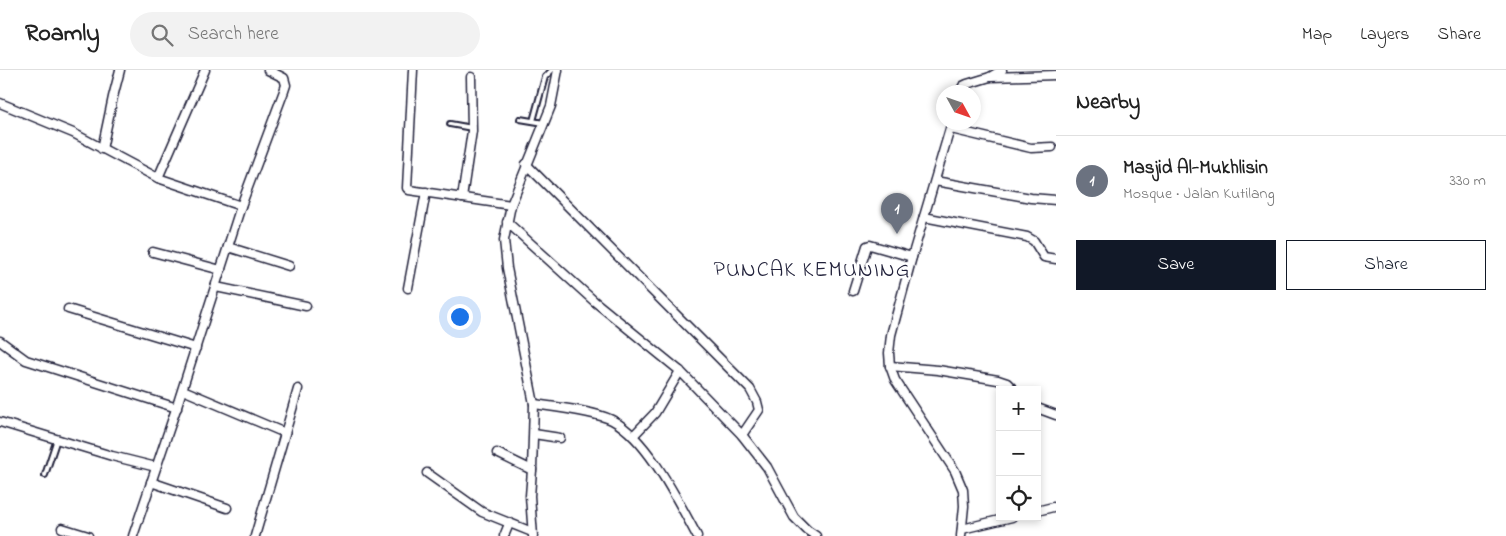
<!DOCTYPE html>
<meta charset="utf-8">
<style>
:root{--surface:#fff;--page:#f2f2f2;--text:#222;--muted:#767676;--line:#e0e0e0;--accent:#111827}
body{margin:0;font-family:"Indie Flower",sans-serif;background:var(--page);color:var(--text)}
.controls{position:absolute;right:15px;bottom:15px;display:grid;overflow:hidden;border-radius:0px;box-shadow:0 2px 8px #0003}
.controls button{width:45px;height:45px;display:grid;place-items:center;padding:0;border:0;border-bottom:1px solid var(--line);background:var(--surface);color:var(--text);font:25px sans-serif}
.compass{position:absolute;left:936px;top:15px;width:45px;height:45px;border-radius:50%;background:var(--surface);box-shadow:0 2px 8px #0003;rotate:130deg}
.you{position:absolute;left:459px;top:246px;width:18px;height:18px;margin:-12px;border:4px solid #fff;border-radius:50%;background:#1a73e8;box-shadow:0 0 0 8px #1a73e833}
.badge{display:grid;place-items:center;width:32px;height:32px;border-radius:50%;background:var(--accent);color:#fff;font-size:16px;font-weight:700}
.pin{position:absolute;translate:-50% -41px;filter:drop-shadow(0 1px 2px #0008)}
.pin::after{content:'';position:absolute;top:26px;width:18px;height:15px;background:inherit;clip-path:polygon(0 0,100% 0,50% 100%)}
.list{margin:0;padding:0;list-style:none}
h2{display:flex;justify-content:space-between;align-items:center;height:65px;margin:0;padding:0 20px;font-size:21px}
h2 small{font-size:16px;font-weight:400;color:var(--muted)}
.list li{display:grid;grid-template-columns:32px 1fr auto;gap:15px;align-items:center;box-sizing:border-box;height:90px;padding:0 20px;border-top:1px solid var(--line)}
.list b{display:block;font-size:19px;white-space:nowrap}
.list p{margin:0;font-size:16px;white-space:nowrap;color:var(--muted)}
.list em{font-size:16px;font-style:normal;color:var(--muted)}
.actions{display:flex;gap:10px;padding:15px 20px}
.actions a{flex:1;padding:11px 0;border:1px solid var(--accent);border-radius:0px;text-align:center;font-size:18px;color:var(--accent)}
.actions .main{background:var(--accent);color:#fff}
.icon{flex:none;width:28px;height:28px;fill:none;stroke:currentColor;stroke-width:2;stroke-linecap:round;stroke-linejoin:round}
.map{position:relative;flex:none;width:1056px;height:466px;overflow:hidden}
header{display:flex;align-items:center;gap:30px;box-sizing:border-box;height:70px;padding:0 25px;background:var(--surface);border-bottom:1px solid var(--line)}
header strong{font-size:24px}
nav{display:flex;gap:28px;margin-inline-start:auto;font-size:18px}
.search{width:350px;height:45px;background:var(--page);display:flex;align-items:center;gap:12px;box-sizing:border-box;padding:0 18px;border-radius:28px;color:var(--muted);font-size:19px}
main{display:flex}
aside{flex:1;background:var(--surface)}
.map>svg:first-child{display:block}
.lines{fill:none;stroke-linecap:round;stroke-linejoin:round}
.lane-casing{stroke:#22223b;stroke-width:8}
.street-casing{stroke:#22223b;stroke-width:11}
.lane{stroke:#fff;stroke-width:4}
.street{stroke:#fff;stroke-width:8}
.labels{text-anchor:middle;stroke-width:5;stroke-linejoin:round;paint-order:stroke}
.quarter-label{font-size:22px;letter-spacing:1px;fill:#22223b;stroke:#fff}
</style>
<header>
<strong>Roamly</strong>
<div class="search"><svg class="icon" aria-label="search" viewBox="0 0 24 24"><circle cx="10" cy="10" r="6"/><path d="M15 15l6 6"/></svg>Search here</div>
<nav><a>Map</a><a>Layers</a><a>Share</a></nav>
</header>
<main>
<div class="map">
<svg width="1056" height="466" viewBox="0 0 1056 466">
<rect width="100%" height="100%" fill="#fff"/>
<filter id="ink" filterUnits="userSpaceOnUse"><feTurbulence type="fractalNoise" baseFrequency=".02" numOctaves="2"/><feDisplacementMap in="SourceGraphic" scale="10" xChannelSelector="R" yChannelSelector="G"/><feConvolveMatrix kernelMatrix="1 2 1 2 8 2 1 2 1" color-interpolation-filters="sRGB"/></filter>
<g filter="url(#ink)">
<g class="lines">
<defs>
<g id="lane">
<path d="M520,49L544,53"/>
<path d="M533,51L545,7L552,0"/>
<path d="M450,54L472,58"/>
<path d="M45,405L57,369"/>
</g>
<g id="street">
<path d="M413,0L407,118L409,120L511,135"/>
<path d="M990,7L1056,5"/>
<path d="M960,22L963,16L967,14L990,7L1002,0"/>
<path d="M0,33L73,63L158,108L241,136"/>
<path d="M952,52L912,187L891,265L889,283L890,296L895,310L955,401L963,420L964,436L961,466"/>
<path d="M951,59L1031,78L1052,77"/>
<path d="M102,79L113,27L120,0"/>
<path d="M526,94L750,319L757,332L759,340L742,365"/>
<path d="M158,108L205,0"/>
<path d="M935,111L1031,128L1056,130"/>
<path d="M462,128L472,61L471,7"/>
<path d="M924,147L1027,167L1034,171L1044,187L1056,189"/>
<path d="M507,152L594,231L680,301L742,365L767,397L794,447L807,460L816,466"/>
<path d="M228,177L289,196"/>
<path d="M153,182L221,200"/>
<path d="M216,217L306,236"/>
<path d="M408,218L426,122"/>
<path d="M853,221L867,176L870,175L912,187"/>
<path d="M68,239L196,278"/>
<path d="M0,271L26,290L177,338"/>
<path d="M890,296L938,300L998,310L1007,313L1014,320"/>
<path d="M183,320L285,363"/>
<path d="M534,334C555,337 594,341 612,350C648,369 678,431 697,466"/>
<path d="M1037,338L1056,345"/>
<path d="M0,352L112,386L156,397"/>
<path d="M534,364L560,368"/>
<path d="M633,366L655,343L680,301"/>
<path d="M497,383L532,400"/>
<path d="M427,403L482,442L532,462"/>
<path d="M151,412L227,438"/>
<path d="M1037,441L1053,437"/>
<path d="M62,458L88,466"/>
<path d="M962,459L1012,447"/>
<path d="M133,466L175,342L241,136L284,21L286,15L284,8L268,0"/>
<path d="M255,466L298,319"/>
<path d="M504,466L509,454"/>
<path d="M533,466L530,426L532,400L534,334L507,198L504,170L511,135L551,36L558,0"/>
</g>
</defs>
<use href="#lane" class="lane-casing"/>
<use href="#street" class="street-casing"/>
<use href="#lane" class="lane"/>
<use href="#street" class="street"/>
</g>
</g>
<g class="labels">
<g class="quarter-label">
<text x="812" y="206">PUNCAK KEMUNING</text>
</g>
</g>
</svg>
<div class="controls">
<button>+</button>
<button>−</button>
<button><svg class="icon" aria-label="locate" viewBox="0 0 24 24"><circle cx="12" cy="12" r="6"/><path d="M12 2v4M12 18v4M2 12h4M18 12h4"/></svg></button>
</div>
<svg class="compass" viewBox="-18 -18 36 36"><path d="M0-13l5 13h-10z" fill="#e53935"/><path d="M0 13l5-13h-10z" fill="#767676"/></svg>
<div class="you"></div>
<div class="pin badge" style="left:897px;top:164px;background:#6b7280">1</div>
</div>
<aside>
<h2>Nearby<small></small></h2>
<ul class="list">
<li><span class="badge" style="background:#6b7280">1</span><div><b>Masjid Al-Mukhlisin</b><p>Mosque · Jalan Kutilang</p></div><em>330 m</em></li>
</ul>
<div class="actions"><a class="main">Save</a><a>Share</a></div>
</aside>
</main>
